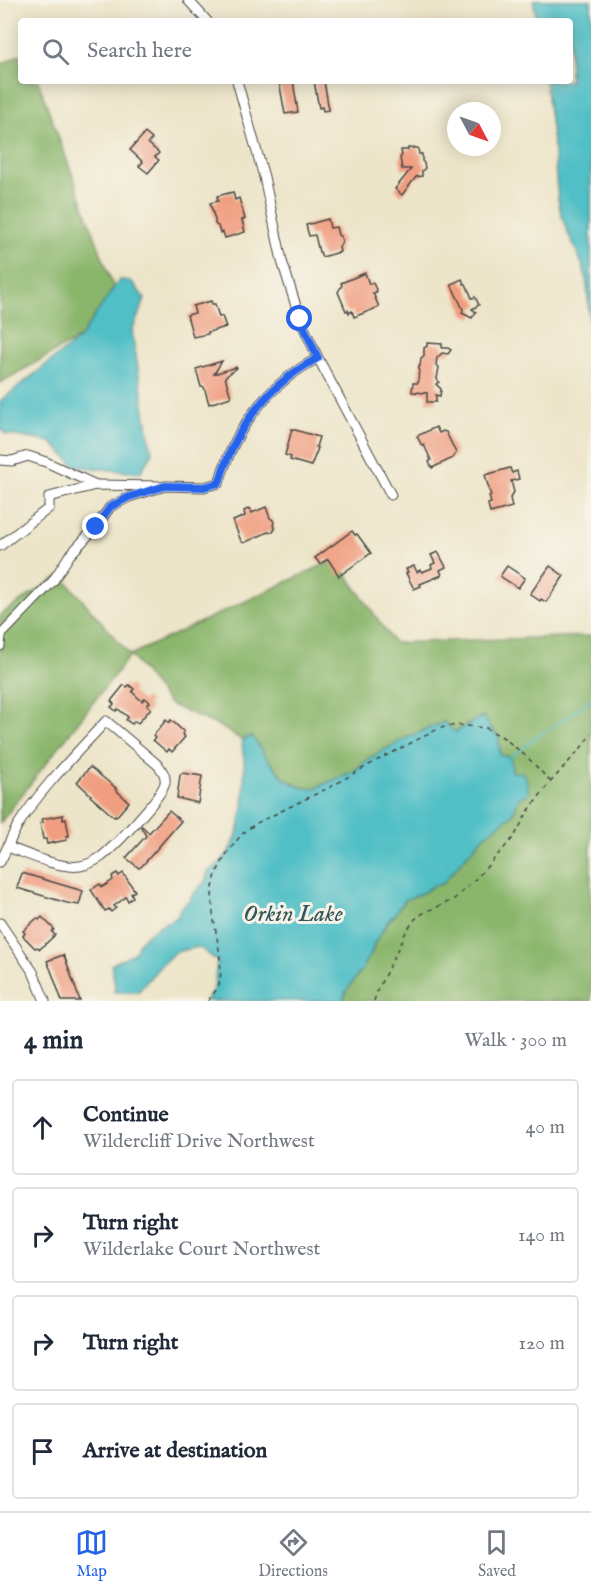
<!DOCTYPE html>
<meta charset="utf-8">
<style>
:root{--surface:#fff;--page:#f2f2f3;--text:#1f2937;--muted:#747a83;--line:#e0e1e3;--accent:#2563eb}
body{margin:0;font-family:"IM FELL English",serif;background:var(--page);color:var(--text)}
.compass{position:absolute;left:447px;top:102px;width:54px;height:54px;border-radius:50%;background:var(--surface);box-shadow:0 3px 15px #0003;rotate:131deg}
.stop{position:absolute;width:18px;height:18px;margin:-14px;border:4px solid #2563eb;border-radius:50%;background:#fff}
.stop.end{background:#2563eb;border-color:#fff;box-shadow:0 2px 6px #0008}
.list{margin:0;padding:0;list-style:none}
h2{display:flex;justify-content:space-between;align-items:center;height:78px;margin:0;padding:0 24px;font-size:26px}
h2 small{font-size:20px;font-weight:400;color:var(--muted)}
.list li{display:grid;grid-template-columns:39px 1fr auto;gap:18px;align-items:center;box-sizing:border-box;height:96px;margin:0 12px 12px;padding:0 12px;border:2px solid var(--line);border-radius:6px}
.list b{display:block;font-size:22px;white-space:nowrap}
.list p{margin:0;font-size:20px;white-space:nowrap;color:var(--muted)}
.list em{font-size:20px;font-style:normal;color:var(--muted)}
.icon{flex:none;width:33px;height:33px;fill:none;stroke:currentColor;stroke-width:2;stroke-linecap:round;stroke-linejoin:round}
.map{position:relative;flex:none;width:591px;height:1001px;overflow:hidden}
.search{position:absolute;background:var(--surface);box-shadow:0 3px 15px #0003;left:18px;right:18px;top:18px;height:66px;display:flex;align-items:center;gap:15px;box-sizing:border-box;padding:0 21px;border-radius:6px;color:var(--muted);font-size:22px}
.sheet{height:510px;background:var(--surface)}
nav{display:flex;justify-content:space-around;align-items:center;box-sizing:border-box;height:84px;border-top:2px solid var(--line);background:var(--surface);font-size:16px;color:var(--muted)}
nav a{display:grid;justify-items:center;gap:3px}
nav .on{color:var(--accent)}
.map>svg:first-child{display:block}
.forest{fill:#8ab66c;stroke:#5a704c;stroke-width:1.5}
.water{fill:#51bfc6;stroke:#3e7578;stroke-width:1.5}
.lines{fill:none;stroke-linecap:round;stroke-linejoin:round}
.stream{stroke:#51bfc6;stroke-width:2}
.building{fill:#f09d80}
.minor-casing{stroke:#484743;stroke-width:11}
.path{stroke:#484743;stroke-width:1.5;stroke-dasharray:4.5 4.5;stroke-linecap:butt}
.minor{stroke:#fff;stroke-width:9}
.route{stroke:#2563eb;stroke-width:8}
.labels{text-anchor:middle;stroke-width:6;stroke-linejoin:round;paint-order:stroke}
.water-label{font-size:24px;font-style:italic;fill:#36575a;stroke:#f7f3e8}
</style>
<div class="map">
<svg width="591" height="1001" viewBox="0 0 591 1001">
<rect width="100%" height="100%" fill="#f7f3e8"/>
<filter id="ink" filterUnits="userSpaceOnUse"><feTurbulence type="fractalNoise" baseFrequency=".0167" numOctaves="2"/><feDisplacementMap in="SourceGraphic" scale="12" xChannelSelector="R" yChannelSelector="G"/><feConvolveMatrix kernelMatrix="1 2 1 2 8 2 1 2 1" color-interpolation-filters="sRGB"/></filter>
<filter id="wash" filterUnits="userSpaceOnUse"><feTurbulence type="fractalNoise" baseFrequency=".008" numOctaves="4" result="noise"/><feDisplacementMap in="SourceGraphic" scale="24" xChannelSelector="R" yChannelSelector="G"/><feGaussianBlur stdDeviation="1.35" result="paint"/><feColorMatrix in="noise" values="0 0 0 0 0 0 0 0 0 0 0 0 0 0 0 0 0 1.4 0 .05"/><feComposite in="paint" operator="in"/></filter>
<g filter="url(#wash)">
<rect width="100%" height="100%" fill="#ede5c9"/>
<g class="forest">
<path d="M21,54V81H38L123,313L0,383V65Z"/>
<path d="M336,559L394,643L591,636V1001H344L345,991L353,982L356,974L371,954L375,942L389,920L395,915L398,909L405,900L424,892L433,886L464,859L482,838L513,814L519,798L511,764L500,755C501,735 493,732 483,716L455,732L428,728L368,759L354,771L313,789L300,787L285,779L265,756L252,736L242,740L219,726L169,704L130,655L0,823V615L61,575L130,655Z"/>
</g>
<g class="water">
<path d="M533,0H591V364C587,334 591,302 585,273C578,249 563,230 559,204C556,188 556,171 554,154C552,130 548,105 545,81H570V21H537Z"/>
<path d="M119,280L131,281L145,299L132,331L152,454L140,473L75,466L51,442L5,434L0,427V401L79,339Z"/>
<path d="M483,716L492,730L499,737L500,755L511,757L512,772H522L527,780L529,793L519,798L513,814L482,838L442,884L433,886L424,892L405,900L398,909L395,915L389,920L375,942L371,954L364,964L363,969C357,974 357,976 353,982C347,991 345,989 344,1001H206L214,987L217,961L199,947L175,952L161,965L138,992H114L115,985L111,965L135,952C137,949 137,946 139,943C145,933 166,921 177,918L180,908L189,901L193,894L205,882L208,872C240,853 245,812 244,777C244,772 245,767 244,763C244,755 242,748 242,740L252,736L265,756L285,779L300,787L313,789L354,771L368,759L406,738L444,722L455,732Z"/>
</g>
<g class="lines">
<path class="stream" d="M511,757L542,733L566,718L591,699"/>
</g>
<g id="blocks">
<g class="building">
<path d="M279,81H293L298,112L285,114Z"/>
<path d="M314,81H324L329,110L323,111L322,107L319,108Z"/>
<path d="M145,133L152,139L148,143L159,153L155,157L159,160L148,173L139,166L143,162L130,150Z"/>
<path d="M408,148H418L419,154H422V161L424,163L425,168L422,171V176L416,177L402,195L395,189L411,169H402L400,158L402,155L401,150H408Z"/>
<path d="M233,192L235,200L239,198L245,219L242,220L245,232L225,238L223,232L220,233L218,226L215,224V220L210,203L218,201L217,196Z"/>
<path d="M328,219L330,228L336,227L338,235L341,237L342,242L339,247L340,252L322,257L320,252H319L315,235L309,236L306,225Z"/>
<path d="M365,273L369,284L373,283L377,292L373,293L379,307L354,317L352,311L349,313L348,310L346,311L338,292L342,285L341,283Z"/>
<path d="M462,279L464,284H466L472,298L475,297L479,305L472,309L476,312L472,318L462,313L463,309L451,284Z"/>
<path d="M211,301L212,304H215L219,317L222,316L226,327L208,332V334L193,337L187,315L195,313L193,306Z"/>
<path d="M427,343L442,344V348H448L451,350L448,354L442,353L437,358L436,365L439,367L437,379L439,382L436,384L441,389L440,396L436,395V402H427V393L412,392L413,383H418L419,366H420L421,358L424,356V348L427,346Z"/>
<path d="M222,361L214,374L236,367L237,368L225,377L231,397L209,404L204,387H201L196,369Z"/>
<path d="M436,427L439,433L443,431L446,432L456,453L453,458L432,468L429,462L431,460L424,445L422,446L417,436Z"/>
<path d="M292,429L319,437L316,447L318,448L311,466L290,460L291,457L285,455Z"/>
<path d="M510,468L512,473L517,471L519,479L511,481L514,492L510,498L512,507L490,513L488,504L491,503L489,496H491L485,475Z"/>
<path d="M266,507L270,518L273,520L274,523L273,525L275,529L273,532H268L244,543L241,541L233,521L245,516L244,511L250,508L252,513Z"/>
<path d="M352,531L355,535L357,534L371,553L339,576L328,559L320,564L315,558Z"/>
<path d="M438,552L446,567L440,570L442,575L420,584L421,586L414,589L406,573L408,572L406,569L414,566L417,572L420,570L422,572L432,568L431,565L435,563L431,555Z"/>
<path d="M507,566L525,578L518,588L500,576Z"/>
<path d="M550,566L564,576L546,602L541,599L540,601L530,594Z"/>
<path d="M124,685L127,687L129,685L134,689L132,692L142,701L145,698L150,702L147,705L151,708L138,723L135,721L132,724L126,720L128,717L118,709L116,711L111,707L114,704L111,701Z"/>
<path d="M166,720L169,723L171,720L184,732L182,734L185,737L172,752L169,749L167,752L153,740L155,738L153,736Z"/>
<path d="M90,767L116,788L115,789L129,802L116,817L115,816L114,817L97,802L90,796L91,795L77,782Z"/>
<path d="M182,773L202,776L198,803L177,798L180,775Z"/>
<path d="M169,811L181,821L142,866L139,868L126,858L146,836L141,827L142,826L149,833Z"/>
<path d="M63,815V820L66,819L68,830L69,836H66L67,840L47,844L46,839H43L40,823L43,822L42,819Z"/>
<path d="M22,873L83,891L79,905L67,903L17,888Z"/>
<path d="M117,873L119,876L123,873L135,891L131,893L133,897L128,901L126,897L114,906L116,908L111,912L109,909L105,911L91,890L100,884L102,887L104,886L113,880L112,876Z"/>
<path d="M42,917L54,929L52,932L55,935L40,949L37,947L35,948L23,936L25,933L23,931L37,918L39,920Z"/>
<path d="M63,955L65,958L80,1001H62L52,973L47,961Z"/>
</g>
</g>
</g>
<g filter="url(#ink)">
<use href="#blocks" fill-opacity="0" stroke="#484743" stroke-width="1.5"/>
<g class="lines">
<defs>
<g id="minor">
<path d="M188,0L207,21"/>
<path d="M237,81L264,177L282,261L300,319L318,358L391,495"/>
<path d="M0,460L12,461L28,456L46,462L96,485"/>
<path d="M0,546L49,508V497L96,485L158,486"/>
<path d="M0,646L1,635L53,581L69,556L96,527L110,507L129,497L165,486L204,487L219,483C235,428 267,385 318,358"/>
<path d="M0,862C7,850 11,837 18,825C42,787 76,754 106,721L159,766C163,772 166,776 165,783C162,797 114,847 101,857C95,861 87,865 80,866C60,869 27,854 8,847"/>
<path d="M0,923L33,972L45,1001"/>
</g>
</defs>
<use href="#minor" class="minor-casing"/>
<g class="path">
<path d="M208,1001L219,986L221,972L219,949L213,915L212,892L216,874L227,853L242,834L255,824L332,786L376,761L440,728L457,725L486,728L504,738L527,757L551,782"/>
<path d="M374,1001L377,991L406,932L415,919L425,912L453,900L473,882L514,837L527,813L547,786L581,748L591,734"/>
</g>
<use href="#minor" class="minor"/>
</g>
</g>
<g class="lines" filter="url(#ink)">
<path class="route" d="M96,527L110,507L129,497L165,486L204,487L219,483C235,428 267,385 318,358L300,319"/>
</g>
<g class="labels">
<g class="water-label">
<text x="293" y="921">Orkin Lake</text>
</g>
</g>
</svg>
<svg class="compass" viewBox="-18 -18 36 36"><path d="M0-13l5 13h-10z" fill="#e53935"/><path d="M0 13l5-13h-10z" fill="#747a83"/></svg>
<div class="stop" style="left:300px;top:319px"></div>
<div class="stop end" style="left:96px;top:527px"></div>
<div class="search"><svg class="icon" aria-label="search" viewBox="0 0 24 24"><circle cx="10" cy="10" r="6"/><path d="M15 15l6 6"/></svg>Search here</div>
</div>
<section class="sheet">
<h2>4 min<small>Walk · 300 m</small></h2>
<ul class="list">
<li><svg class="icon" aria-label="ahead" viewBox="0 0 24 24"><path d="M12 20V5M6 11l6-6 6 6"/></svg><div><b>Continue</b><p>Wildercliff Drive Northwest</p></div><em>40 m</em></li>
<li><svg class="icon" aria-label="right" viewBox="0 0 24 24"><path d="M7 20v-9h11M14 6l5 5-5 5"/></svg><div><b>Turn right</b><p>Wilderlake Court Northwest</p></div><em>140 m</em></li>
<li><svg class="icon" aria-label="right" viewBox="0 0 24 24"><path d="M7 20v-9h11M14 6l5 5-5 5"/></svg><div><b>Turn right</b></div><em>120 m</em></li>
<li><svg class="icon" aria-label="arrive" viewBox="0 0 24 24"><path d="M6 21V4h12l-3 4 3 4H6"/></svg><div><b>Arrive at destination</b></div></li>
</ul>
</section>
<nav>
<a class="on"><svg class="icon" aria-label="map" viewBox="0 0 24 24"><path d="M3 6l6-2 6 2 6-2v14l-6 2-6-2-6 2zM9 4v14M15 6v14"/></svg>Map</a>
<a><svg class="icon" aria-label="directions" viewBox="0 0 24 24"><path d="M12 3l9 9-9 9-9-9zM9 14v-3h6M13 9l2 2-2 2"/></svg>Directions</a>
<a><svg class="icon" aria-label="saved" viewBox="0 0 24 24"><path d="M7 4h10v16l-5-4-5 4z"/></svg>Saved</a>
</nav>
